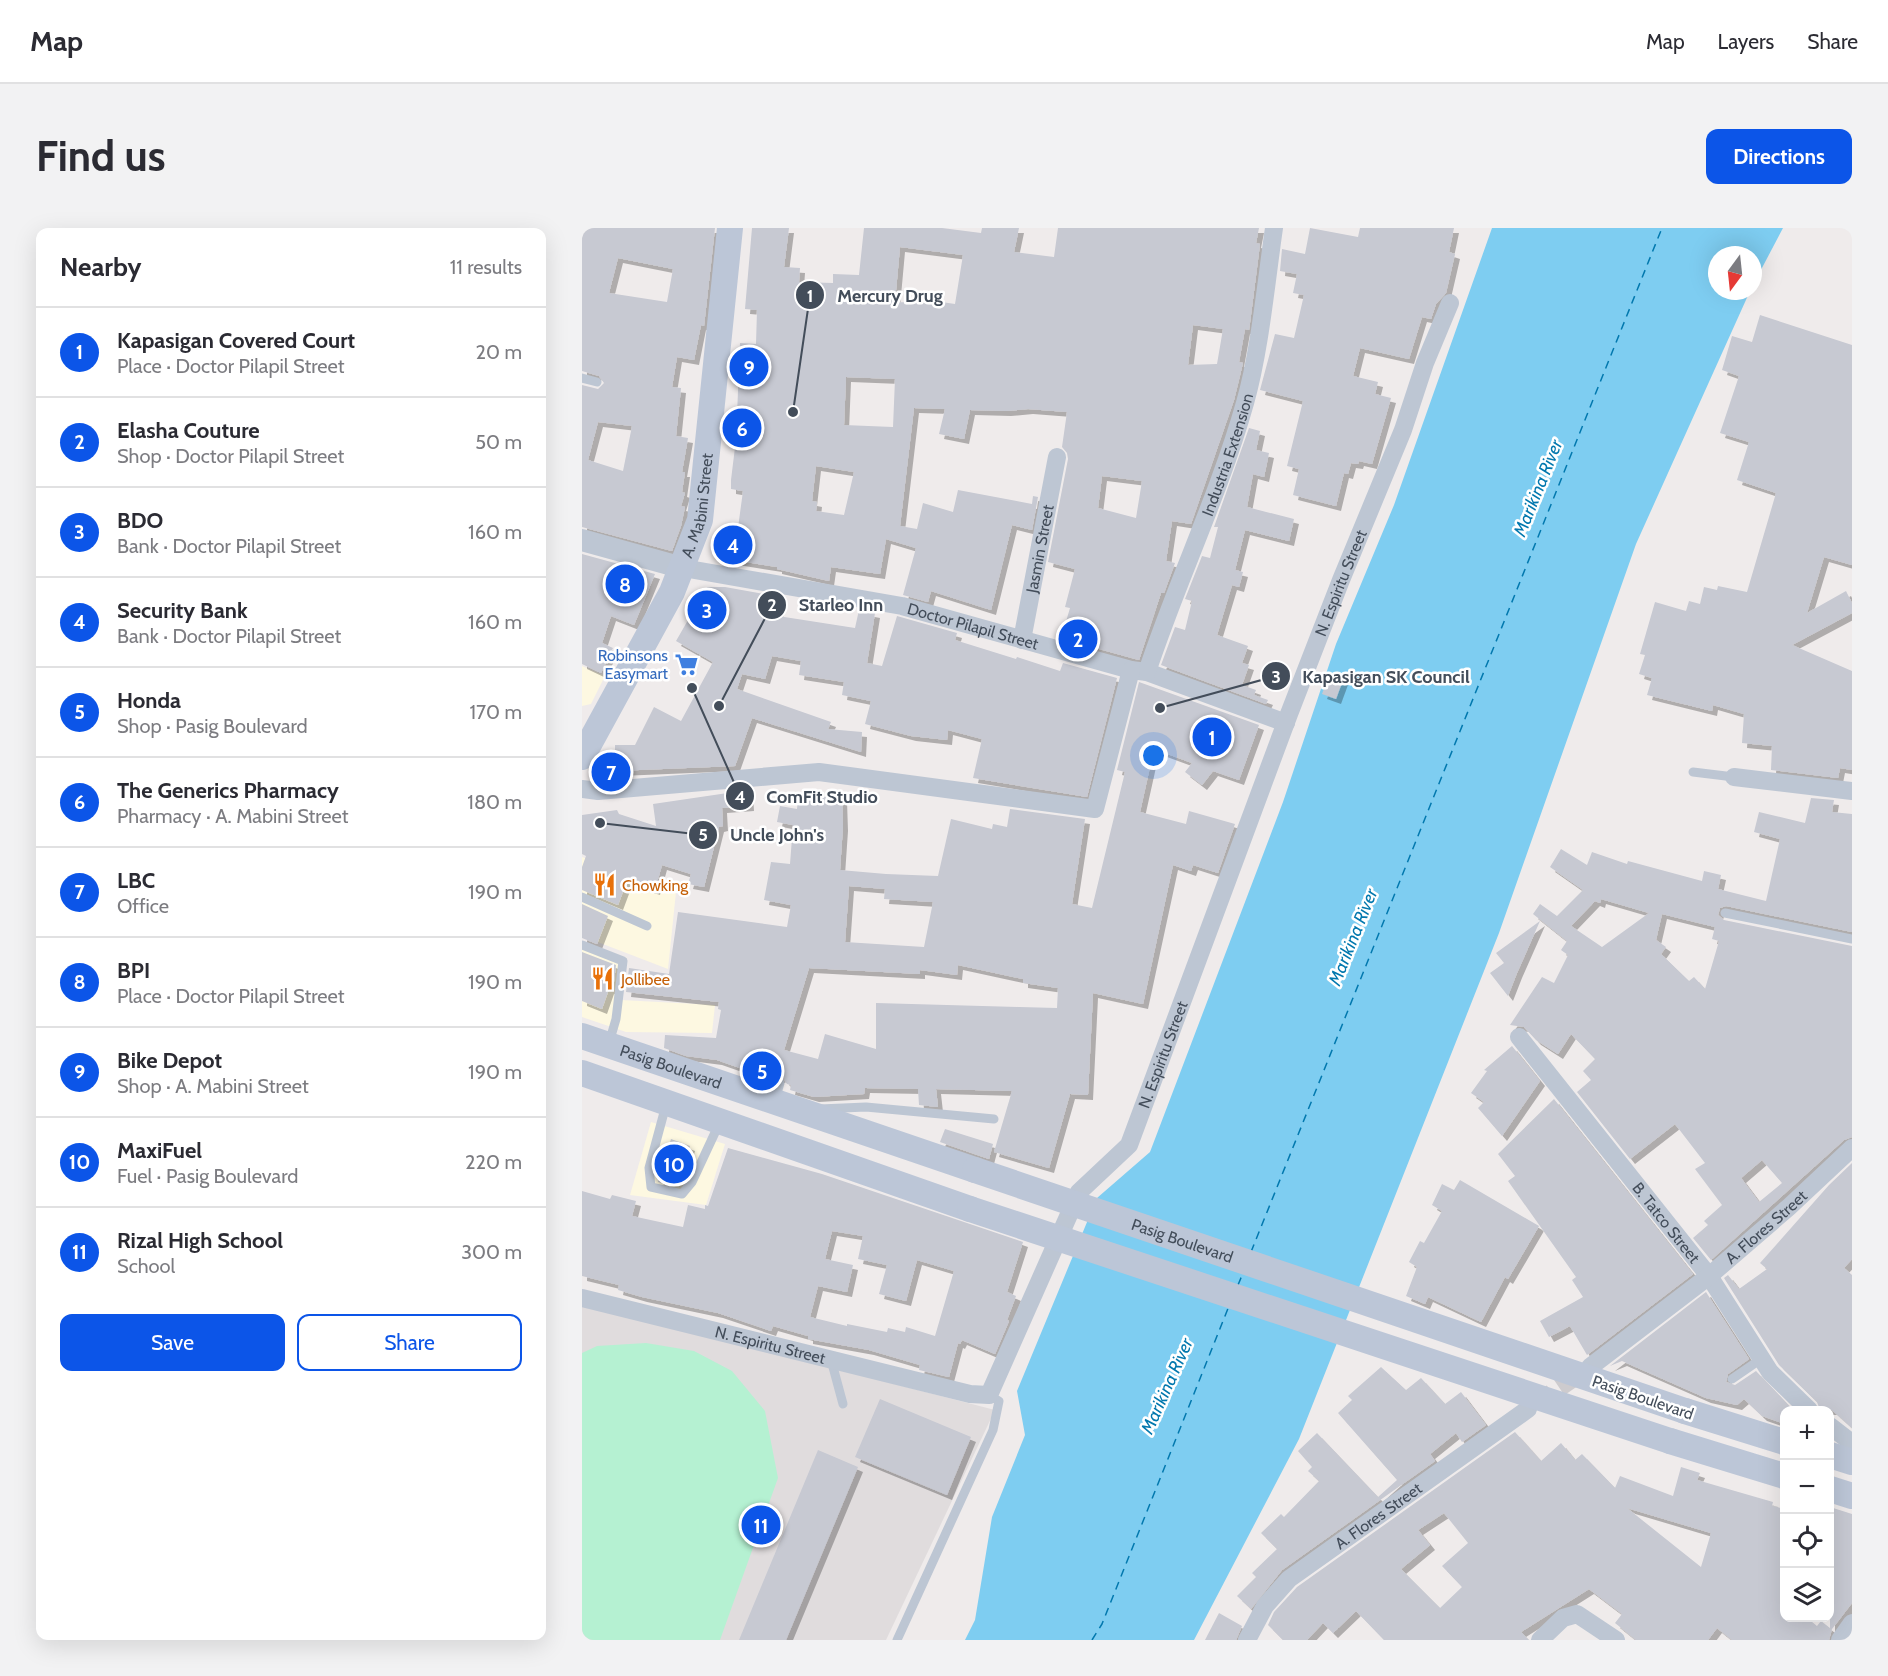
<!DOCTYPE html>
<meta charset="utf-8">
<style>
:root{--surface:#fff;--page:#f2f2f3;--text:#2b2b33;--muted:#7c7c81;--line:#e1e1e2;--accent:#0c55e8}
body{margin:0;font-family:Cabin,sans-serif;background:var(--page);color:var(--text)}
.controls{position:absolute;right:18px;bottom:18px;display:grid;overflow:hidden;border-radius:12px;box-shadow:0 6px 24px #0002}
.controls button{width:54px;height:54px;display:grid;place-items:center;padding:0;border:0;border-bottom:2px solid var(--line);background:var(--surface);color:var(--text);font:30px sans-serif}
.compass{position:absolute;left:1126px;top:18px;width:54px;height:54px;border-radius:50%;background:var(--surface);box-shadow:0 6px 24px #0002;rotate:195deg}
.you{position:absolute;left:572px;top:528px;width:21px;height:21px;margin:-15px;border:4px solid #fff;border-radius:50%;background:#1a73e8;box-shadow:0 0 0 9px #1a73e833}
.badge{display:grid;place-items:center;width:39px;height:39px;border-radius:50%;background:var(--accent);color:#fff;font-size:20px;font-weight:700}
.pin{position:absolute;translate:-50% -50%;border:3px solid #fff;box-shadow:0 2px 6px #0006}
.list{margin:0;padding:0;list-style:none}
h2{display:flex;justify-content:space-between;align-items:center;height:78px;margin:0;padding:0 24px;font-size:26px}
h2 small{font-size:20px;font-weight:400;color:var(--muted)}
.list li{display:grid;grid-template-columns:39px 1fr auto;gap:18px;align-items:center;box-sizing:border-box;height:90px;padding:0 24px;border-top:2px solid var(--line)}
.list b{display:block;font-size:22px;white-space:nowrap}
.list p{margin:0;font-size:20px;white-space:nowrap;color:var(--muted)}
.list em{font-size:20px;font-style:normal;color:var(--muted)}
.actions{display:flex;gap:12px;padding:18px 24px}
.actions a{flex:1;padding:14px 0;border:2px solid var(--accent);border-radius:12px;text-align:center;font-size:21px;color:var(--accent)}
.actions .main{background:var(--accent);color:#fff}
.icon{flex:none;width:33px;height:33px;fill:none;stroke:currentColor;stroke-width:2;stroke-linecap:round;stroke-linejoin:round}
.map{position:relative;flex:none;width:1270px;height:1412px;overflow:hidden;border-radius:12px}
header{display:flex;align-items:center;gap:36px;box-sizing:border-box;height:84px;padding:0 30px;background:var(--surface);border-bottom:2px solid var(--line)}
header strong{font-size:28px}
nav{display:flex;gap:33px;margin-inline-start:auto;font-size:21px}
.intro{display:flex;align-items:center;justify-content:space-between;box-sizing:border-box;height:144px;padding:0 36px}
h1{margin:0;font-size:42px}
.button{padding:15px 27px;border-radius:12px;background:var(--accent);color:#fff;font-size:21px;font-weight:700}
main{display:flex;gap:36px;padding:0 36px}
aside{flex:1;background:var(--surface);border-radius:12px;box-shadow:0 6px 24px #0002}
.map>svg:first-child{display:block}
.commercial{fill:#fdf8e1}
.education{fill:#e0dcdd}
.green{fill:#b5f1d2}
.water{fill:#7ecdf1}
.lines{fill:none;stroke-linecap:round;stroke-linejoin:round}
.ferry{stroke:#0278ae;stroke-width:1.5;stroke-dasharray:8 6;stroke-linecap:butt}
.building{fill:#c7c9d2;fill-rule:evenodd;filter:url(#shadow)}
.minor-tunnel{stroke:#cdcbce;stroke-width:18;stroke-dasharray:18 9;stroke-linecap:butt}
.service{stroke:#bdc6d3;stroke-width:9}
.minor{stroke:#bdc6d3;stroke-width:18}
.tertiary{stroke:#bdc6d3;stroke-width:22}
.secondary{stroke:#bcc6d7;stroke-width:26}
.secondary-bridge{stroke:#bcc6d7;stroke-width:26}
.labels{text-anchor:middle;stroke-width:5;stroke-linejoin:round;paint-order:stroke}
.street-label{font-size:16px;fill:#434d5a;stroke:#fff}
.shop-label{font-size:16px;fill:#366cbe;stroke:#fff;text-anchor:end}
.food-label{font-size:16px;fill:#c56008;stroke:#fff;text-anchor:start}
.water-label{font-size:18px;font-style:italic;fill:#0278ae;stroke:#fff}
.leader{fill:none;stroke:#434d5a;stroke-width:2}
.callout-dot{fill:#434d5a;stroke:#fff;stroke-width:2}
.mark-label{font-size:18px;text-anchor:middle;font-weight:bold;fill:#fff}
.callout-label{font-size:18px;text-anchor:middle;font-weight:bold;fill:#434d5a;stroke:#fff;stroke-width:5;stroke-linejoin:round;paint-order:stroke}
</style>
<header>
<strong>Map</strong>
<nav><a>Map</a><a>Layers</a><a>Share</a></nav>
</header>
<div class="intro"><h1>Find us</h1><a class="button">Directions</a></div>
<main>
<aside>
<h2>Nearby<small>11 results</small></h2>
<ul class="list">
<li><span class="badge">1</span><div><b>Kapasigan Covered Court</b><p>Place · Doctor Pilapil Street</p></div><em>20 m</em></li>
<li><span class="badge">2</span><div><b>Elasha Couture</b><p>Shop · Doctor Pilapil Street</p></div><em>50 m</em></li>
<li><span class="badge">3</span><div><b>BDO</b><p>Bank · Doctor Pilapil Street</p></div><em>160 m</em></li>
<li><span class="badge">4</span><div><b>Security Bank</b><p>Bank · Doctor Pilapil Street</p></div><em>160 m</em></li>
<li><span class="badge">5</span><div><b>Honda</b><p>Shop · Pasig Boulevard</p></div><em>170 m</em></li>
<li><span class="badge">6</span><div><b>The Generics Pharmacy</b><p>Pharmacy · A. Mabini Street</p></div><em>180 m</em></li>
<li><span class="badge">7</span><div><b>LBC</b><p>Office</p></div><em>190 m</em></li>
<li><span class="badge">8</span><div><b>BPI</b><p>Place · Doctor Pilapil Street</p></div><em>190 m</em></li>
<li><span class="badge">9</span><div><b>Bike Depot</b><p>Shop · A. Mabini Street</p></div><em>190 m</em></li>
<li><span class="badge">10</span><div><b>MaxiFuel</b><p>Fuel · Pasig Boulevard</p></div><em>220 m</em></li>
<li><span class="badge">11</span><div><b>Rizal High School</b><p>School</p></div><em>300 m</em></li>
</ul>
<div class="actions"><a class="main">Save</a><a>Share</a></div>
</aside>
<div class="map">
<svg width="1270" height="1412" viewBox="0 0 1270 1412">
<defs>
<filter id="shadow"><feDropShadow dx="5" dy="5" stdDeviation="0" flood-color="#0004"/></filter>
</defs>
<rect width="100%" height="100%" fill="#efebeb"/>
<g class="commercial">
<path d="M0,438L23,448L9,476L0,478Z"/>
<path d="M0,629L94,664L86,741L0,708Z"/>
<path d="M0,713L45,730L39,772L133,777L130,805L44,804L0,789Z"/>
<path d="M69,894L143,916L124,977L48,967Z"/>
</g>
<path class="education" d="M0,1075L413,1182L304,1412H0Z"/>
<path class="green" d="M64,1115L112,1123L150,1143L183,1183L196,1250L138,1412H0V1125L15,1118Z"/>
<path class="water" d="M910,0H1201L1171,57V27H1135V63H1168L1054,316L917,705L717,1211L612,1412H383L393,1392L410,1289L443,1207L435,1163L515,970L568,924L701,574L754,416L812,277Z"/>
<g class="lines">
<g class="ferry">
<path d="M669,1024L1080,0"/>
<path d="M656,1057L661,1045"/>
<path d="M510,1412L520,1396L647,1078"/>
</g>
</g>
<g class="building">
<path d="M0,0H133L122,98L119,97L112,132L95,129L90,159L99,160L94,208L106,210L100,244H103L100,264L103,265L99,278L103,279L99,298L90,323L0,299V157L16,161L22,155L17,148L0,143ZM36,30L91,41L85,74L27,65ZM16,194L50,198L41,243L6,232Z"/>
<path d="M170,0H207L202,39L218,40L217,54L251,55V46L277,47L282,0H360L399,5L400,0H437L432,24L472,29L476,0H677L674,15L678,16L669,87L667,102L663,101L657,134L661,135L652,172L609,296L590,293L584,333L593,335L582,365H579L557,432L488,413L489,410L480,407L488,380L483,379L493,341L466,334L486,231L485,225L480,219L485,184L446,181L424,183L388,182L382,211L357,206L363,181L332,180L318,298L335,301L341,275L371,284L376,262L450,276L451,268L456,269L450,302L430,297L409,382L349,363L346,374L321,367L334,320L304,311L298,346L249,339L247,353L195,341V339L145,331L144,306L155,307L161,263L149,261V252L154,211L158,115L174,116L175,82L163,81ZM318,19L381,27L373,76L346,72L345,75L313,74ZM611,97L641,101L635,136L606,137ZM264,149L313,151L311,199L262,197ZM234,238L272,244L262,287L234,283L235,274L230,273ZM520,248L560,253L554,290L516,280Z"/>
<path d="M728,0L776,9L778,0H872L867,24L873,26L864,65L854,76L849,91L840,89L827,131L778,120L771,148L796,154L793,166L809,170L790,236L777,233L776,236L769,235L766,246L762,245L754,278L711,267L717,241L705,238L721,173L678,162L693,106L712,110L722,67L711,65L715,46L698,43L700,21L723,26Z"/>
<path d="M1178,87L1270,117V337L1242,329L1225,385L1264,363L1270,375V385L1210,417L1270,443V542L1258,540L1256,550L1189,542L1190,518L1160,515L1162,486L1131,477L1130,483L1065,467L1070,450L1057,446L1063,427L1058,426L1073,374L1104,383L1107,373L1118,376L1122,359L1135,362L1136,358L1165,364L1194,265L1155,252L1167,214L1138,205L1157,148L1140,142L1150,108L1170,114Z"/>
<path d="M667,200L678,203L674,222L687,225L682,249L671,246L665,279L712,291L707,313L663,302L653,342L661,344L657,359L650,357L635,407L666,418L660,435L667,437L660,457L674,462L672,467L686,472L684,476L579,437L593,399L603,402L610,373L603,371L620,328L628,330L636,299H632Z"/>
<path d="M0,326L73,346L52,397L29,388L20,415L31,420L19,445L0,436Z"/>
<path d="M125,359H143L198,369L196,388L273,400L277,382L293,385L285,435L300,438L315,388L375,405L373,412L434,431L435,429L478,443L481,435L535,450L505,569L391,550L400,511L366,502L365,512L329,508L283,496L289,473L260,467L262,454L217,447L219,433L190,428L183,451L160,446L155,461L249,494L246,501L280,504L279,524L170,490L153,538L33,543V517H53L72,479L99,493L131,434L94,413Z"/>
<path d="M747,447L761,452L754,471L740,466Z"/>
<path d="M557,454L677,497L657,552L631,543L620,557L603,544L610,535L572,521L558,584L604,596L607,583L653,596L636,645L611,637L609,643L591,637L561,776L511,765L506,867L488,866L467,940L412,924L430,863L354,861L356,879L337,877L336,861L283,860L282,866L232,869L208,862L209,857L205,856L200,849L192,852L135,832L104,828L82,820L83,807L134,810L139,782L136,781L137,774L44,764L47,740L87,746L96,684L205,699L209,677L182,672L189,634L208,636L211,597L195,594L198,578L215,581L216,571L233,573V569L260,568L261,598L258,642L304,646L356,648L369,591L410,601L411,596L425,599L428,581L503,591L490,676L510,680L543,544L535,542ZM267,658L303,661L302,671L351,674L342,719L263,714ZM376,737L441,751V755L476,760L475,780L294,775V821L243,806L236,831L202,822L227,740L338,746V742L375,747Z"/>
<path d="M166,562L167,578L140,580L141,598L137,599L122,659L106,656L109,646L80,637L73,662L45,653L36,677L0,662V639L4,628L0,626V587L35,582L37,586L74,598L71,576Z"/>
<path d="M1229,570L1252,572L1250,584L1270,586V704L1144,678L1138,680L1136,687L1142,692L1270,718V909L1262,912L1129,1032L1111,1010L1126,997L1122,993L1140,977L1113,941L1123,935L1093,896L1048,931L995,864L1009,852L1001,843L1013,831L989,806L976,826L954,812L942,799L928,797L960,749L972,755L986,727L979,722L985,713L951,686L958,676L975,688L1001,662L968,639L979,621L1005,637L1010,624L1045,636L1046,633L1120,653L1122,643L1139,647L1136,661L1184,673L1198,611L1172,604L1177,584L1223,595ZM1019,671L1067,685L1020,719L989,698L1013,673L1018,675ZM1080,686L1133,699L1130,711L1137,713L1123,761L1112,749L1107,753L1079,726L1084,719L1074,712ZM1180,932L1200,955L1177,974L1159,950Z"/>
<path d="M0,676L26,688L15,716L0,710Z"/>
<path d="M958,693L935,745L926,768L908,745L922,735L914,725Z"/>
<path d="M0,724L34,737L31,762L27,761L20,781L0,773Z"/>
<path d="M930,818L958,853L920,908L896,880L902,874L889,865L905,843L902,842Z"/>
<path d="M972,871L1111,1046L1005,1127L988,1098L967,1109L958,1093L1001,1069L990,1052L994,1049L926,953L933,948L916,926Z"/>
<path d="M363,901L411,916L407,931L358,914Z"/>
<path d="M89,911L108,918L95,958L76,954Z"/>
<path d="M146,920L240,946L441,1014L425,1064L434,1068L425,1092L427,1093L413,1126L380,1112L378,1116L376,1115L367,1149L337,1142L338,1137L287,1122L226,1111V1108L191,1098L189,1103L136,1085L60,1069L36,1062L37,1057L0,1048V963L28,971L30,967L54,973L50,988L101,999L106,977L123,981V977L126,978ZM250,1003L281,1008L276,1031L305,1037L297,1066L324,1073L335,1032L372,1043L353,1108L324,1099L323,1104L306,1100L305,1104L265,1096V1098L228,1089L236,1058L265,1064L271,1037L243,1031Z"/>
<path d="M1270,935V1031L1262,1040L1270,1047V1200L1250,1182H1238L1235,1174L1197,1137L1142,1050L1146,1047L1157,1061L1185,1041L1178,1035L1247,957Z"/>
<path d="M878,952L957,998L926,1051L923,1049L899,1094L846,1069L843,1076L824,1068L835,1039L827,1034L838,1013L842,1015L860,983L850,977L860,956L872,962Z"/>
<path d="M1124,1064L1167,1131L1146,1146L1144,1154L1153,1157L1174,1143L1211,1182H1203V1196L1180,1188L1162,1171L1155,1177L1124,1170L1040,1133L1028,1138Z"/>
<path d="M799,1139L824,1162L839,1150L863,1176L879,1164L904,1197L880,1214L874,1205L848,1226L853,1233L700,1342L669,1381L655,1368L674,1349L670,1345L695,1321L679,1305L699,1286L702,1289L737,1253L726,1243L730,1239L716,1223L735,1205L796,1269L815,1252L756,1185L770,1172L766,1168Z"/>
<path d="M298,1171L389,1209L365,1267L273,1229Z"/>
<path d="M933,1204L959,1233L979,1215L993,1232L1000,1226L1033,1260L1038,1248L1091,1268L1099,1239L1118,1245L1115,1252L1191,1274L1190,1278L1203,1281V1389H1224L1235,1398L1239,1393L1248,1400V1279L1270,1286V1375L1250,1401L1247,1412H1150L1135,1400L1126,1412H1054L1033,1395L1040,1386L1007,1361L939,1404L947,1412H802L774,1383L751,1405L741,1395L725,1412H701L686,1397L692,1384L715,1359ZM1045,1280L1129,1305L1119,1339ZM862,1285L886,1315L860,1338L880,1359L858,1380L819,1341L848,1317L836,1302Z"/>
<path d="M236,1222L276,1239L204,1412H157Z"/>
<path d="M637,1385L660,1398L654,1412H623Z"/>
</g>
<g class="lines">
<path class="minor-tunnel" d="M955,1175L1002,1143"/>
<g class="service">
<path d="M0,150L15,154"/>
<path d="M1111,544L1152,549"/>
<path d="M0,669L65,698"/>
<path d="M1143,685L1270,711"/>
<path d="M0,717L41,733L34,791L27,815"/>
<path d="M193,872L198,855"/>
<path d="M84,877L67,940L69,959L100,966L110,954L137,896"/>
<path d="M238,881L284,879L412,891"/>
<path d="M253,1131L251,1139L261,1176"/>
<path d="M1150,1151L1179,1131"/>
<path d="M315,1412L411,1202L417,1173L407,1167"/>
</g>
<g class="minor">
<path id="s1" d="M101,340L320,378L549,442L565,444L704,495"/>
<path id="s2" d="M440,412L475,229"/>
<path id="s3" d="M565,444C595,353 637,267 663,175C678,122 684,55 692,0"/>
<path d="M1152,549L1270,563"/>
<path d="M0,561L16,563L237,544L513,581L549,442"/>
<path id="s4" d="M937,809L1127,1048L1188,1144L1227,1182"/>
<path id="s5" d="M0,1070L388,1166L407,1167L497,964L547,917L707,486L759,352L821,202L843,135L868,75"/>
<path id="s6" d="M1008,1139L1127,1048L1207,979L1270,920"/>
<path d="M1248,1198L1270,1215"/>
<path id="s7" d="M665,1412L683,1378L707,1351L946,1181"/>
<path d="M958,1412L981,1390L995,1386L1034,1412"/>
<path d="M1258,1412L1270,1395"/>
</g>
<path class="tertiary" d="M0,312L101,340"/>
<g class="secondary">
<path id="s8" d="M0,529L90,364L118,292L148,0"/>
<path id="s9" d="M0,808L393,942"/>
<path d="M0,845L388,981"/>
<path d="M1103,1183L1202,1214"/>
<path d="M1088,1213L1202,1248"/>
<path d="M1248,1227L1270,1234"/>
<path d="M1248,1261L1270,1268"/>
</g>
<g class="secondary-bridge">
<path id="s10" d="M393,942L1103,1183"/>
<path d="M388,981L1088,1213"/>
</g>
</g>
<defs>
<symbol id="supermarket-bare" viewBox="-9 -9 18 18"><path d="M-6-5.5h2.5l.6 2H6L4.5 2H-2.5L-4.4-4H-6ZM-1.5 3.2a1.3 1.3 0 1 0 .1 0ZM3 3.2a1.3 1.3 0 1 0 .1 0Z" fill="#3f7fe0" stroke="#fff" stroke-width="2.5" paint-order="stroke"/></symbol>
<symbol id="restaurant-bare" viewBox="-9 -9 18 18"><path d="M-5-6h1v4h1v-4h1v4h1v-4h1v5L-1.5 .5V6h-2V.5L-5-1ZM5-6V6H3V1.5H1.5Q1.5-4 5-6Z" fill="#e8710a" stroke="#fff" stroke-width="2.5" paint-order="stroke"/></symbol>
</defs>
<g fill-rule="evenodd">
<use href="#supermarket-bare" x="88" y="420" width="33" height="33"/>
<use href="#restaurant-bare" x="6" y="640" width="33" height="33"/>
<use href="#restaurant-bare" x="4" y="734" width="33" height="33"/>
</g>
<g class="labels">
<g class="street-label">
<text dy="6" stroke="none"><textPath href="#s3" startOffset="232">Industria Extension</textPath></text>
<text dy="6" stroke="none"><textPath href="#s8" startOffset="279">A. Mabini Street</textPath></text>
<text dy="6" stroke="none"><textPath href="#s2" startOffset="93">Jasmin Street</textPath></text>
<text dy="6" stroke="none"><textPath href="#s5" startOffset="1310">N. Espiritu Street</textPath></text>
<text dy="6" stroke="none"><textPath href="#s1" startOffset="296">Doctor Pilapil Street</textPath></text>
<text dy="6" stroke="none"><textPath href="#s5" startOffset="806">N. Espiritu Street</textPath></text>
<text dy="6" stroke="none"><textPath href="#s9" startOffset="94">Pasig Boulevard</textPath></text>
<text dy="6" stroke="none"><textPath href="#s4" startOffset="237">B. Tatco Street</textPath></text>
<text dy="6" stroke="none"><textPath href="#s6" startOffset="225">A. Flores Street</textPath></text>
<text dy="6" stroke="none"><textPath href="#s10" startOffset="219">Pasig Boulevard</textPath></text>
<text dy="6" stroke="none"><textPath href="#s5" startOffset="194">N. Espiritu Street</textPath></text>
<text transform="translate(1061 1169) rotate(19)" y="6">Pasig Boulevard</text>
<text dy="6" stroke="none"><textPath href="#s7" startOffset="184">A. Flores Street</textPath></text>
</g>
<g class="shop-label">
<text x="86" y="433">Robinsons<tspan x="86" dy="18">Easymart</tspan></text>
</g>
<g class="food-label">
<text x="40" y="663">Chowking</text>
<text x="39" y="757">Jollibee</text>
</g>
<g class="water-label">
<text transform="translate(956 260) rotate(-68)" y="6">Marikina River</text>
<text transform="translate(771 709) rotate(-68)" y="6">Marikina River</text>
<text transform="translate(585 1158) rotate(-66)" y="6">Marikina River</text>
</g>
</g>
<path class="leader" d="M211 184L228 67M137 478L190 377M578 480L694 448M110 460L158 568M18 595L121 607"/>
<g class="callout-dot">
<circle cx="211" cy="184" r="6"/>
<circle cx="137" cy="478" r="6"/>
<circle cx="578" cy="480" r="6"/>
<circle cx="110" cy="460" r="6"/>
<circle cx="18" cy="595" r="6"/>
<circle cx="228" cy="67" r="15"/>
<circle cx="190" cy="377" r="15"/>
<circle cx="694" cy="448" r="15"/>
<circle cx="158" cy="568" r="15"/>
<circle cx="121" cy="607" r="15"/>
</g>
<g class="mark-label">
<text x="228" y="74">1</text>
<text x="190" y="383">2</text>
<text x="694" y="455">3</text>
<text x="158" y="575">4</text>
<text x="121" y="613">5</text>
</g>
<g class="callout-label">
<text x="308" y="74">Mercury Drug</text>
<text x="259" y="383">Starleo Inn</text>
<text x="804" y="455">Kapasigan SK Council</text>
<text x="240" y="575">ComFit Studio</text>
<text x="195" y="613">Uncle John's</text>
</g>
</svg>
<div class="controls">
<button>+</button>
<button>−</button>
<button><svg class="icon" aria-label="locate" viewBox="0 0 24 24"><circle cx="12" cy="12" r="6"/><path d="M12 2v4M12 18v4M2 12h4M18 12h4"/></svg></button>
<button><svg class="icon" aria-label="layers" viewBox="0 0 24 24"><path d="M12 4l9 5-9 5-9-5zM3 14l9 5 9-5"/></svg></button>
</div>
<svg class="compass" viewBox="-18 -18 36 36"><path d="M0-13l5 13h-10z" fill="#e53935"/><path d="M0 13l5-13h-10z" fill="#7c7c81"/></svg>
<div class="you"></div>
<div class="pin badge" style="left:630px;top:509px">1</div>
<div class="pin badge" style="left:496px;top:411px">2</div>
<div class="pin badge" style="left:125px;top:382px">3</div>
<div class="pin badge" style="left:151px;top:317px">4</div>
<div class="pin badge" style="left:180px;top:843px">5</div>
<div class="pin badge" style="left:160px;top:200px">6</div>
<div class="pin badge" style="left:29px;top:544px">7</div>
<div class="pin badge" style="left:43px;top:356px">8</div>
<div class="pin badge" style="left:167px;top:139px">9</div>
<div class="pin badge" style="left:92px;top:936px">10</div>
<div class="pin badge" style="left:179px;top:1297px">11</div>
</div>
</main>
